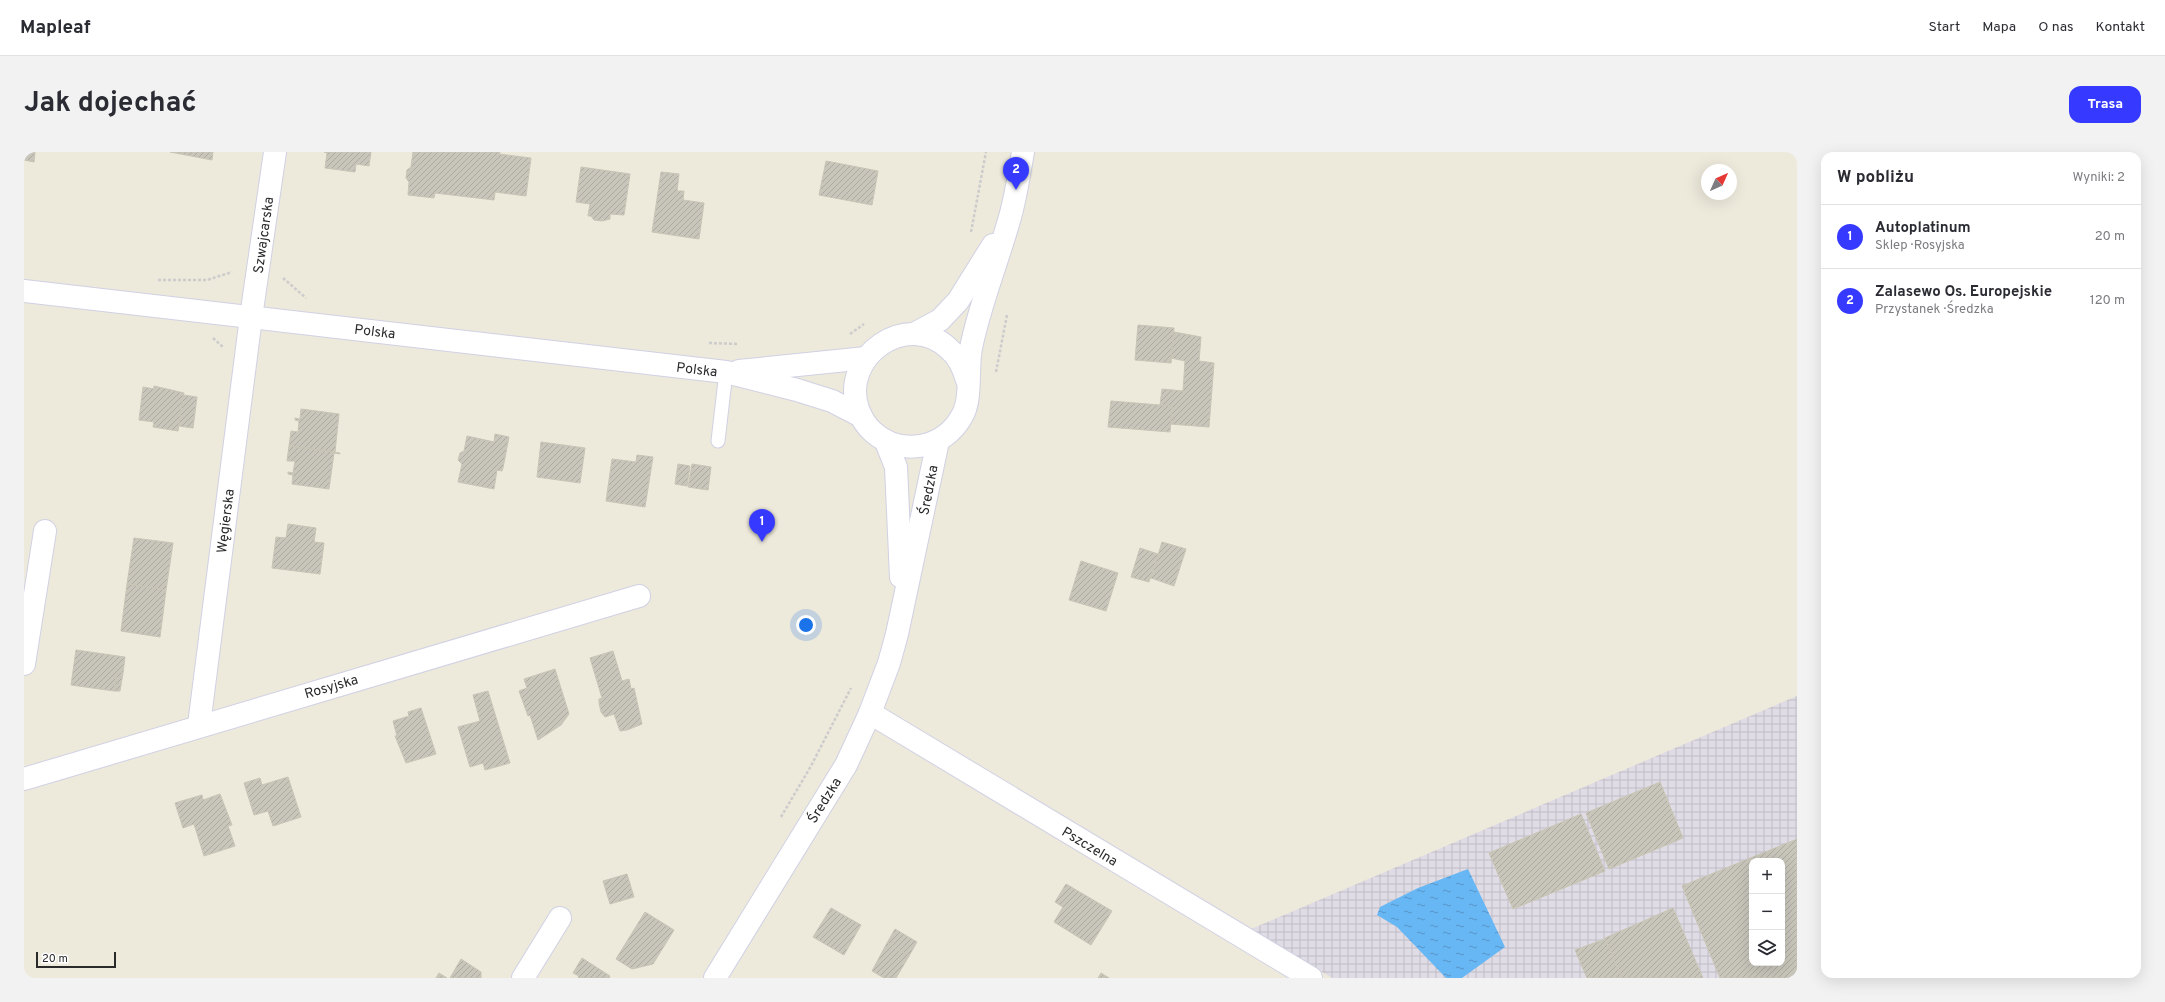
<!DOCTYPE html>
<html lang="pl">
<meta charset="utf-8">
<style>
:root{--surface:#fff;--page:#f2f2f3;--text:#2b2b33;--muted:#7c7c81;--line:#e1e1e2;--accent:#3639ff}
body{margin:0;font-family:Overpass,sans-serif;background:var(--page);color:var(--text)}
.controls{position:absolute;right:12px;bottom:12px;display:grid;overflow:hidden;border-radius:8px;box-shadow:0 4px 16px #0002}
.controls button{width:36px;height:36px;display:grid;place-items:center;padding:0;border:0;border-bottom:1px solid var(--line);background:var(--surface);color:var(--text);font:20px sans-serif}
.compass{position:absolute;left:1677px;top:12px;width:36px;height:36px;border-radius:50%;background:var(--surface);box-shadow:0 4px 16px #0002;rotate:45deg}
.scale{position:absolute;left:12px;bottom:10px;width:80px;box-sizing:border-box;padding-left:4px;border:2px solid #2a2a2a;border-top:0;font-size:11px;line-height:14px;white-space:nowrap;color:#2a2a2a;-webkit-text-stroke:3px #fff;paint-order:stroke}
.you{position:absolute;left:782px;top:473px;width:14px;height:14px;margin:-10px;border:3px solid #fff;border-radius:50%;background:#1a73e8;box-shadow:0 0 0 6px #1a73e833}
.badge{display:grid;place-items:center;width:26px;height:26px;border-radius:50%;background:var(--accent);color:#fff;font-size:13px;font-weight:700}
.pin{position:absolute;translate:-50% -33px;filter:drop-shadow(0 1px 2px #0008)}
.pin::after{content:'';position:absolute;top:21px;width:14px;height:12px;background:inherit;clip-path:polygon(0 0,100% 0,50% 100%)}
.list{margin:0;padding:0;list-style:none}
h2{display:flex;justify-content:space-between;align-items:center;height:52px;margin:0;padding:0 16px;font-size:17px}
h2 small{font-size:13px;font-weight:400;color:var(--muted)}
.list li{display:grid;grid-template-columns:26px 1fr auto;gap:12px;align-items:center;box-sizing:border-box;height:64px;padding:0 16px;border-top:1px solid var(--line)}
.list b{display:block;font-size:15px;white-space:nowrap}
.list p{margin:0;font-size:13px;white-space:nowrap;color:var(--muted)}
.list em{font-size:13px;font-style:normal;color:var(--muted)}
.icon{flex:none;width:22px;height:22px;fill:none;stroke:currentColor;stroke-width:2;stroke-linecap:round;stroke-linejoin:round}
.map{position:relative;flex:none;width:1773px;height:826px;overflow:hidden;border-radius:12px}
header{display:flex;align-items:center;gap:24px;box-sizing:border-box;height:56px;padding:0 20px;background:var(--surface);border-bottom:1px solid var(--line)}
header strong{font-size:19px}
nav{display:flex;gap:22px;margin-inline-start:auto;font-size:14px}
.intro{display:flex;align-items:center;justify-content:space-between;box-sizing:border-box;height:96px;padding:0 24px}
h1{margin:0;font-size:28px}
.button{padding:10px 18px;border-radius:12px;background:var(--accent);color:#fff;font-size:14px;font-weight:700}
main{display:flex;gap:24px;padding:0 24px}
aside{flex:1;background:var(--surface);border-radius:12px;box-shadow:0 4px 16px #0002}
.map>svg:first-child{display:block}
.industrial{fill:url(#industrial-grid);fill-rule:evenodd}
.water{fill:url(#water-ripples)}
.building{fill:url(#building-hatch);stroke:#c9c5b5;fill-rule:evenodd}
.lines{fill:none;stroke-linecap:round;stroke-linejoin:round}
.lane-casing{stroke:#d0d1e4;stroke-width:15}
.street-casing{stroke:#d0d1e4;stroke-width:24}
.secondary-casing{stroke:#d0d1e4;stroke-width:24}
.path{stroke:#ccc;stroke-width:2.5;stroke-dasharray:3 2;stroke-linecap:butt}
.lane{stroke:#fff;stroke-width:13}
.street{stroke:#fff;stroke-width:22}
.secondary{stroke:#fff;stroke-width:22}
.labels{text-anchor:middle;stroke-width:4;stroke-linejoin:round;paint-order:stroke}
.street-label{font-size:14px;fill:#2a2a2a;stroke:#fff}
</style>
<header>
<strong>Mapleaf</strong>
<nav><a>Start</a><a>Mapa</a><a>O nas</a><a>Kontakt</a></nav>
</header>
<div class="intro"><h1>Jak dojechać</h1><a class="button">Trasa</a></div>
<main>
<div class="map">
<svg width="1773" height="826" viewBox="0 0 1773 826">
<defs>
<pattern id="industrial-grid" width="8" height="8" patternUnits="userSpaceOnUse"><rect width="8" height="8" fill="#e0dce5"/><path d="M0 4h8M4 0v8" fill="none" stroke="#c0bdc5"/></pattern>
<pattern id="water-ripples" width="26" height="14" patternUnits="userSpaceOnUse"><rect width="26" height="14" fill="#68b7f5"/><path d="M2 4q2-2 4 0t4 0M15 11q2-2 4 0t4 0" fill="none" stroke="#5695c7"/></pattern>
<pattern id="building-hatch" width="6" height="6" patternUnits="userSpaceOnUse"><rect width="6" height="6" fill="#c8c5bb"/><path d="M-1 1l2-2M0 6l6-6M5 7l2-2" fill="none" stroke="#aca9a1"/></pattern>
</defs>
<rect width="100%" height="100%" fill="#ede9db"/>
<path class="industrial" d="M1773,544V826H1308L1227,777ZM1728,709H1758V811H1728Z"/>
<path class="water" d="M1444,717L1481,795L1438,826H1422L1373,775L1353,763L1356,755L1394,736Z"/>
<g class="building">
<path d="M0,0H11L10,10L0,8Z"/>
<path d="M146,0H189L188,8Z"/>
<path d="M300,0H347L345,14L332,12L331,20L301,16L303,1Z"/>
<path d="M389,0H476L475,2L507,6L502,44L471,40L470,48L411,41L410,46L384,43L385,30L382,26L383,18L387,15Z"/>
<path d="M802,9L854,19L848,53L795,43Z"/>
<path d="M557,15L606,22L600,63L586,62V67L578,69L570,68L567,64H564L566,52L552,50Z"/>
<path d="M637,20L655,22L653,39H660L659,48L680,51L675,87L628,80Z"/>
<path d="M1114,173L1150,176L1147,211L1111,208Z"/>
<path d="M1150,180L1177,185L1175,209L1190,211L1185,275L1146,272L1148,254L1136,253L1138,237L1159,239L1161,209L1147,206Z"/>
<path d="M130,234L160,241L154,279L129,275L130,270L115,268L119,235L130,237Z"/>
<path d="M159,243L173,245L169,276L155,274Z"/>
<path d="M1087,249L1148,254L1146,280L1084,275Z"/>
<path d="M277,257L315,262L311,300L265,294L267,279L274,280L275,269L271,268V266L276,267Z"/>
<path d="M471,282L485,285L479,316L478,319L473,318L470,337L434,330L438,312L434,308L436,301L440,299L443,284L470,290Z"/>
<path d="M517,290L561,296L556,331L513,325Z"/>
<path d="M265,294L316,301V302L310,301L305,337L268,332L269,323L264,322V320L269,321L271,309H263Z"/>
<path d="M613,303L629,305L621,355L582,349L588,307L612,310Z"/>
<path d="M654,312L666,314L663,334L651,332Z"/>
<path d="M668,312L687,315L684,338L664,335Z"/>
<path d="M264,372L292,376L290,390L300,391L296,422L248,416L252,385L262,386Z"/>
<path d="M110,386L149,391L142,438L103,432Z"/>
<path d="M1138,390L1162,397L1150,434L1127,426Z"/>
<path d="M1116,396L1134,402L1125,430L1107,425Z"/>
<path d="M1057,409L1094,421L1082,459L1045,448Z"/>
<path d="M103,432L142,438L136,485L97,479Z"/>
<path d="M52,498L101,505L99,521L93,520L90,539L47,533Z"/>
<path d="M589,499L598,529L605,527L607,537L610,536L618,572L603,578L596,579L590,562L581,565L577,560L575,551V547L578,546L566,506Z"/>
<path d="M531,517L545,562L537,573L514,588L506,563L504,564L495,539L503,536L500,527Z"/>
<path d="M93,520L99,521L96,539H90Z"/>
<path d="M464,539L486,611L461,618L459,611L446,615L434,575L456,569L449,543Z"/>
<path d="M397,556L412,602L382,611L371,584H373L369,569L385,564L384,560Z"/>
<path d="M264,625L277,665L249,674L244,659L230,663L220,631L236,626L238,633Z"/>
<path d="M1636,630L1659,686L1585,717L1562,661Z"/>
<path d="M196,642L208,673L204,674L211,694L180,704L170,672L159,676L151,651L178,643L179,648Z"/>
<path d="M1557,662L1581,719L1489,757L1465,701Z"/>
<path d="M1773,687V826H1696L1658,734ZM1728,709H1758V811H1728Z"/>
<path d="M603,722L610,745L586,752L579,729Z"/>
<path d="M1042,732L1088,759L1067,793L1030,770L1039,755L1031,750Z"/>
<path d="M807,756L837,773L820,803L789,785Z"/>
<path d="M1649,756L1679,826H1598L1581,786Z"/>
<path d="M621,760L650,778L629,812L608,817L592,807Z"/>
<path d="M871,777L893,790L885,804L863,791Z"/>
<path d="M1581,787L1598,826H1563L1551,798Z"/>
<path d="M863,791L885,804L872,826H860L848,819Z"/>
<path d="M558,806L586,824L585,826H554L555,824L549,821Z"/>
<path d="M437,807L457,820V826H426Z"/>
<path d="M415,821L423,826H412Z"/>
<path d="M1077,821L1085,826H1074Z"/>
</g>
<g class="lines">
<defs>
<path id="lane" d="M694,289L702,220"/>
<g id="street">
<path d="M0,512L21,379"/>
<path d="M846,561L1287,826"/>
<path d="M175,573L227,165L251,0"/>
<path d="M0,627L615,444"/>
<path d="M499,826L536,766"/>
</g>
<g id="secondary">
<path d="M0,139L702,220L773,238L808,249L837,264"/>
<path d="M890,182L916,168L934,149L969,93"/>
<path d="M715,219L842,206"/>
<path d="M943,228C939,216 935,205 925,197C884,157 816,204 834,257C837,265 842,274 849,280C877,305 920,297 938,264C948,248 943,216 947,196C956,151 974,109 986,65C992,44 995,22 999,0"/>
<path d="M862,290L872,315L877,425"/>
<path d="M691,826L822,613L846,561L865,511L873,482L914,289"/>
</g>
</defs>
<use href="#lane" class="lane-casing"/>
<use href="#street" class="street-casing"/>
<use href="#secondary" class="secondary-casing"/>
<g class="path">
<path d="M947,80L962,0"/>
<path d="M259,126L282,146"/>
<path d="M134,128H183L208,120"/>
<path d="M826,182L840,172"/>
<path d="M189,186L199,195"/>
<path d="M685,191L714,192"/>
<path d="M972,220L983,163"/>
<path d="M757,665L787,614L827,536"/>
</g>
<use href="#lane" class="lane"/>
<use href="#street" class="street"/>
<use href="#secondary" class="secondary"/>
</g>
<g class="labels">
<g class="street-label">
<text transform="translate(239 83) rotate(-82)" y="5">Szwajcarska</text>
<text transform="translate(351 179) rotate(7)" y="5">Polska</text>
<text transform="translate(673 217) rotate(7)" y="5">Polska</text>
<text transform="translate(904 338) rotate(-79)" y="5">Średzka</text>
<text transform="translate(201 369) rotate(-83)" y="5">Węgierska</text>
<text transform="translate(307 534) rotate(-16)" y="5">Rosyjska</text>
<text transform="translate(800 648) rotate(-58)" y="5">Średzka</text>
<text transform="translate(1066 694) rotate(31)" y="5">Pszczelna</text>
</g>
</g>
</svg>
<div class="controls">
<button>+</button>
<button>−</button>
<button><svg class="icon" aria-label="layers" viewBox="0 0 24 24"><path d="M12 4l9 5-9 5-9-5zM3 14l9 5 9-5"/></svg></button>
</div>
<svg class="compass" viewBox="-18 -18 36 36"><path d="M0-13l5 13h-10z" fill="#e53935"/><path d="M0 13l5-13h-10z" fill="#7c7c81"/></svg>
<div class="scale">20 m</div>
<div class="you"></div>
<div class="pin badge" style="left:738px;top:390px">1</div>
<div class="pin badge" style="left:992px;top:38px">2</div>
</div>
<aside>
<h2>W pobliżu<small>Wyniki: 2</small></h2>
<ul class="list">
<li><span class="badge">1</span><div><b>Autoplatinum</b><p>Sklep · Rosyjska</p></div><em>20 m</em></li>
<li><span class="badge">2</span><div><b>Zalasewo Os. Europejskie</b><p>Przystanek · Średzka</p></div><em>120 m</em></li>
</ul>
</aside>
</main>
